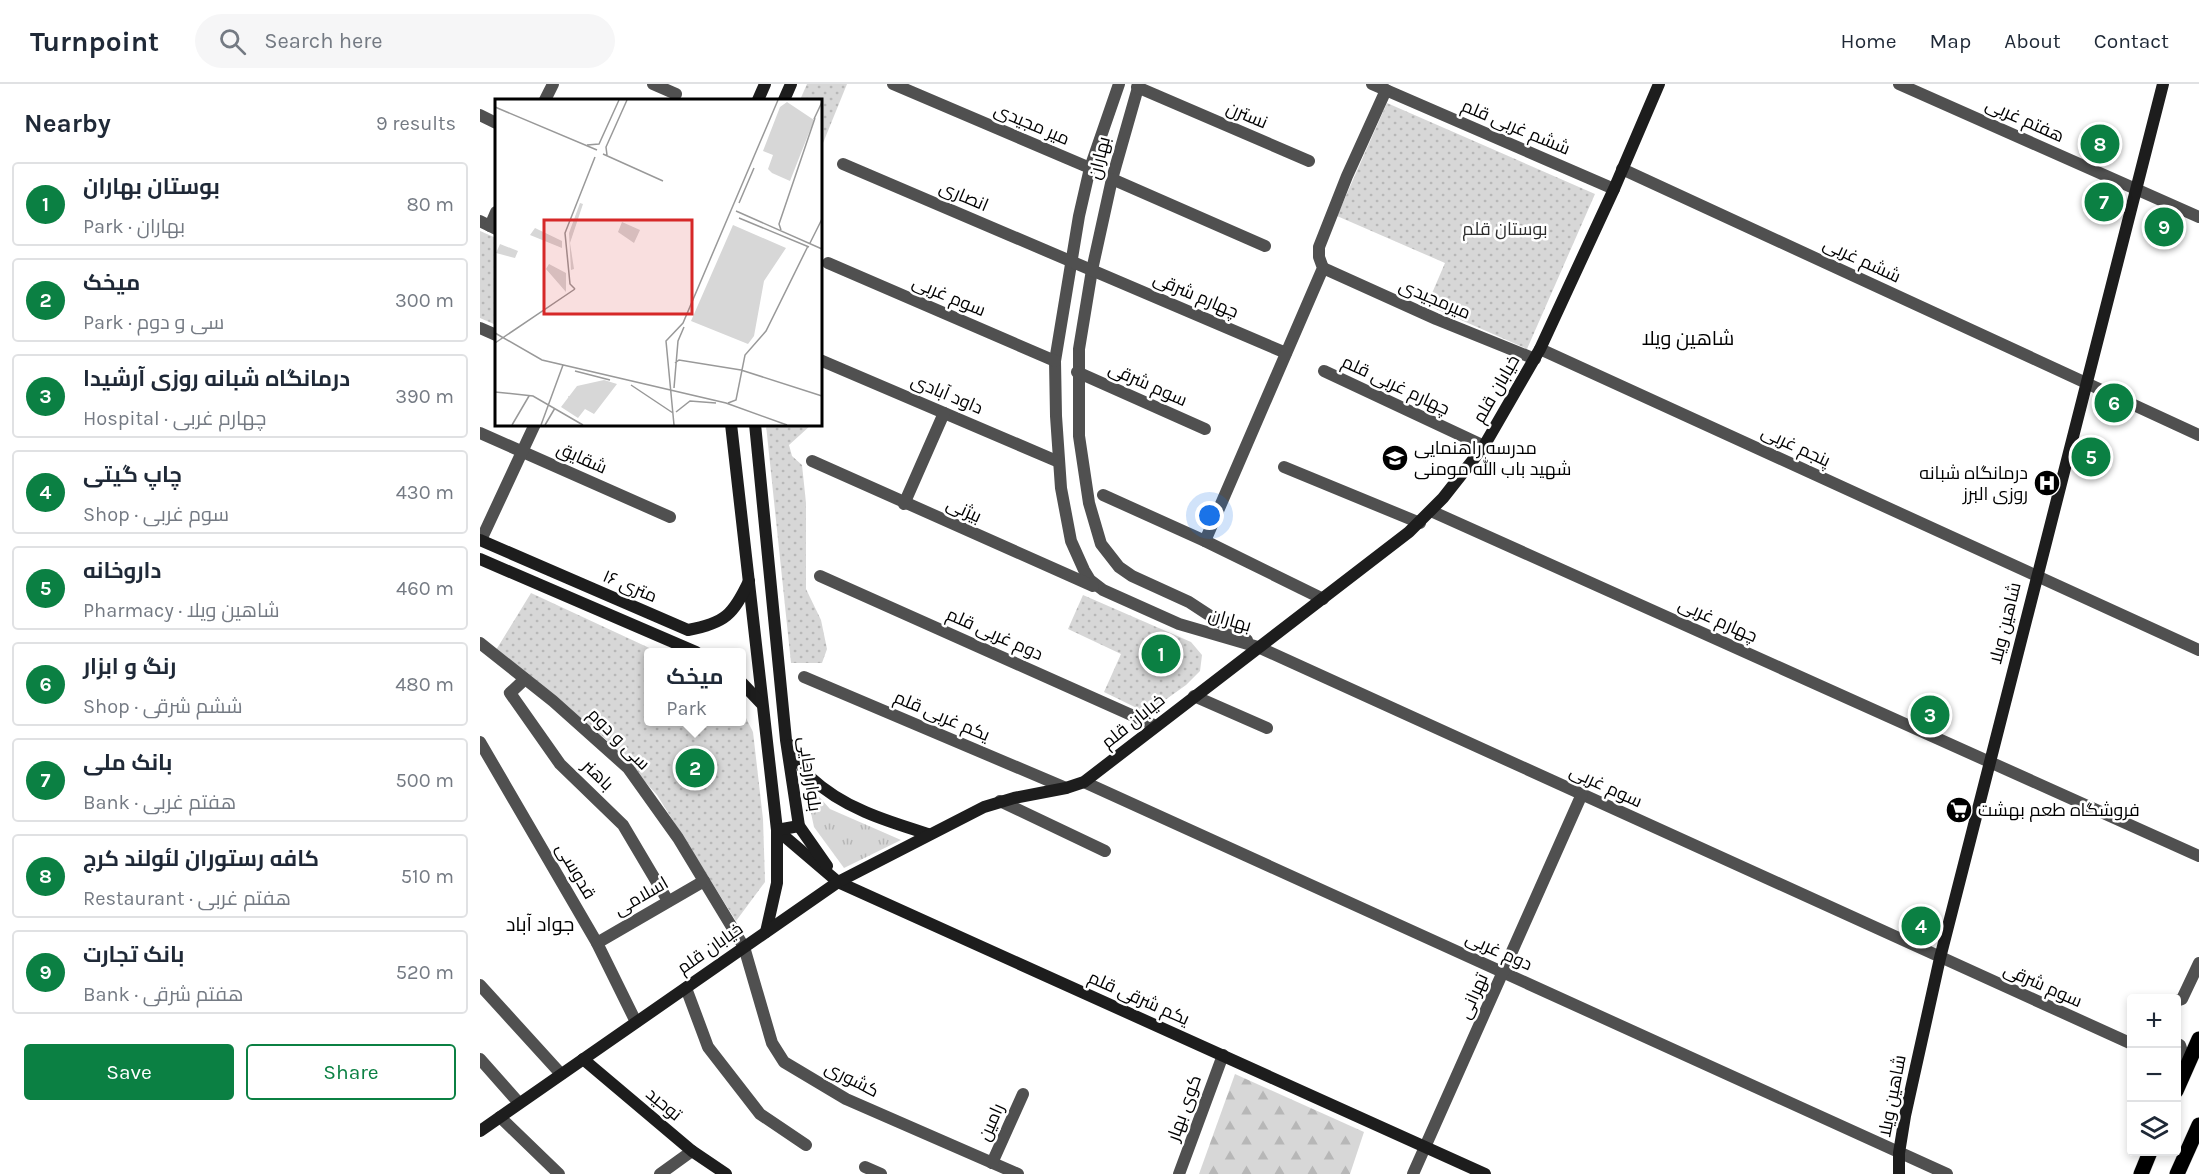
<!DOCTYPE html>
<meta charset="utf-8">
<style>
:root{--surface:#fff;--page:#f6f6f7;--text:#1f2937;--muted:#747a83;--line:#e0e1e3;--accent:#0b8043}
body{margin:0;font-family:Karla,Cairo,sans-serif;background:var(--page);color:var(--text)}
.controls{position:absolute;right:18px;bottom:18px;display:grid;overflow:hidden;border-radius:6px;box-shadow:0 3px 9px #0003}
.controls button{width:54px;height:54px;display:grid;place-items:center;padding:0;border:0;border-bottom:2px solid var(--line);background:var(--surface);color:var(--text);font:30px sans-serif}
.you{position:absolute;left:730px;top:432px;width:21px;height:21px;margin:-15px;border:4px solid #fff;border-radius:50%;background:#1a73e8;box-shadow:0 0 0 9px #1a73e833}
.badge{display:grid;place-items:center;width:39px;height:39px;border-radius:50%;background:var(--accent);color:#fff;font-size:20px;font-weight:700}
.pin{position:absolute;translate:-50% -50%;border:3px solid #fff;box-shadow:0 2px 6px #0006}
.popup{position:absolute;left:164px;top:564px;width:102px;height:78px;box-sizing:border-box;display:grid;place-content:center;border-radius:6px;background:var(--surface);filter:drop-shadow(0 2px 4px #0005);font-size:20px;white-space:nowrap;color:var(--muted)}
.popup b{font-size:22px;color:var(--text)}
.popup::after{content:'';position:absolute;left:50%;top:100%;margin-left:-12px;border:12px solid transparent;border-top-color:var(--surface)}
.list{margin:0;padding:0;list-style:none}
h2{display:flex;justify-content:space-between;align-items:center;height:78px;margin:0;padding:0 24px;font-size:26px}
h2 small{font-size:20px;font-weight:400;color:var(--muted)}
.list li{display:grid;grid-template-columns:39px 1fr auto;gap:18px;align-items:center;box-sizing:border-box;height:84px;margin:0 12px 12px;padding:0 12px;border:2px solid var(--line);border-radius:6px}
.list b{display:block;font-size:22px;white-space:nowrap}
.list p{margin:0;font-size:20px;white-space:nowrap;color:var(--muted)}
.list em{font-size:20px;font-style:normal;color:var(--muted)}
.actions{display:flex;gap:12px;padding:18px 24px}
.actions a{flex:1;padding:14px 0;border:2px solid var(--accent);border-radius:6px;text-align:center;font-size:21px;color:var(--accent)}
.actions .main{background:var(--accent);color:#fff}
.icon{flex:none;width:33px;height:33px;fill:none;stroke:currentColor;stroke-width:2;stroke-linecap:round;stroke-linejoin:round}
.map{position:relative;flex:none;width:1719px;height:1090px;overflow:hidden}
header{display:flex;align-items:center;gap:36px;box-sizing:border-box;height:84px;padding:0 30px;background:var(--surface);border-bottom:2px solid var(--line)}
header strong{font-size:28px}
nav{display:flex;gap:33px;margin-inline-start:auto;font-size:21px}
.search{width:420px;height:54px;background:var(--page);display:flex;align-items:center;gap:15px;box-sizing:border-box;padding:0 21px;border-radius:33px;color:var(--muted);font-size:22px}
main{display:flex}
aside{flex:1;background:var(--surface)}
.map>svg:first-child{display:block}
.grass{fill:url(#grass-tufts)}
.forest{fill:url(#forest-firs)}
.park{fill:url(#park-dots)}
.lines{fill:none;stroke-linecap:round;stroke-linejoin:round}
.primary-casing{stroke:#dbdbdb;stroke-width:16}
.street{stroke:#505050;stroke-width:12}
.secondary{stroke:#1d1d1d;stroke-width:12}
.primary{stroke:#000;stroke-width:15}
.labels{text-anchor:middle;stroke-width:5;stroke-linejoin:round;paint-order:stroke}
.street-label{font-size:18px;fill:#000;stroke:#fff}
.park-label{font-size:18px;fill:#2e2e2e;stroke:#fff}
.poi-label{font-size:18px;fill:#000;stroke:#fff;text-anchor:start}
.neighbourhood-label{font-size:20px;fill:#000;stroke:#fff}
.inset-road{fill:none;stroke:#999;stroke-width:1.5}
.view{fill:#d62828;fill-opacity:0.15;stroke:#d62828;stroke-width:3}
.inset-edge{fill:none;stroke:#000;stroke-width:3}
</style>
<header>
<strong>Turnpoint</strong>
<div class="search"><svg class="icon" aria-label="search" viewBox="0 0 24 24"><circle cx="10" cy="10" r="6"/><path d="M15 15l6 6"/></svg>Search here</div>
<nav><a>Home</a><a>Map</a><a>About</a><a>Contact</a></nav>
</header>
<main>
<aside>
<h2>Nearby<small>9 results</small></h2>
<ul class="list">
<li><span class="badge">1</span><div><b>بوستان بهاران</b><p>Park · بهاران</p></div><em>80 m</em></li>
<li><span class="badge">2</span><div><b>میخک</b><p>Park · سی و دوم</p></div><em>300 m</em></li>
<li><span class="badge">3</span><div><b>درمانگاه شبانه روزی آرشیدا</b><p>Hospital · چهارم غربی</p></div><em>390 m</em></li>
<li><span class="badge">4</span><div><b>چاپ گیتی</b><p>Shop · سوم غربی</p></div><em>430 m</em></li>
<li><span class="badge">5</span><div><b>داروخانه</b><p>Pharmacy · شاهین ویلا</p></div><em>460 m</em></li>
<li><span class="badge">6</span><div><b>رنگ و ابزار</b><p>Shop · ششم شرقی</p></div><em>480 m</em></li>
<li><span class="badge">7</span><div><b>بانک ملی</b><p>Bank · هفتم غربی</p></div><em>500 m</em></li>
<li><span class="badge">8</span><div><b>کافه رستوران لئولند کرج</b><p>Restaurant · هفتم غربی</p></div><em>510 m</em></li>
<li><span class="badge">9</span><div><b>بانک تجارت</b><p>Bank · هفتم شرقی</p></div><em>520 m</em></li>
</ul>
<div class="actions"><a class="main">Save</a><a>Share</a></div>
</aside>
<div class="map">
<svg width="1719" height="1090" viewBox="0 0 1719 1090">
<defs>
<pattern id="grass-tufts" width="24" height="20" patternUnits="userSpaceOnUse" patternTransform="scale(1.5)"><rect width="24" height="20" fill="#d7d7d7"/><path d="M3 7l-1-3M5 7V3M7 7l1-3M15 17l-1-3M17 17v-4M19 17l1-3" fill="none" stroke="#b7b7b7"/></pattern>
<pattern id="forest-firs" width="22" height="20" patternUnits="userSpaceOnUse" patternTransform="scale(1.5)"><rect width="22" height="20" fill="#d7d7d7"/><path d="M5 1l3.5 6h-7zM16 11l3.5 6h-7z" fill="#b7b7b7"/></pattern>
<pattern id="park-dots" width="8" height="8" patternUnits="userSpaceOnUse" patternTransform="scale(1.5)"><rect width="8" height="8" fill="#d7d7d7"/><path d="M2 2h.1M6 6h.1" fill="none" stroke="#b7b7b7" stroke-width="1.8" stroke-linecap="round"/></pattern>
</defs>
<rect width="100%" height="100%" fill="#fff"/>
<path class="grass" d="M324,696L350,725L421,756L364,784L334,743Z"/>
<path class="forest" d="M755,990L884,1048L870,1090H719Z"/>
<g class="park">
<path d="M327,0H367L341,64L340,16H320Z"/>
<path d="M907,19L1115,110L1047,265L947,221L965,179L857,132Z"/>
<path d="M0,147L16,154V241L0,234Z"/>
<path d="M286,341H331L309,361L312,372L322,381L326,419V505L341,536L347,565L342,579H311Z"/>
<path d="M51,509L178,568H168V638H262V626L273,648L283,735L285,798L256,837L177,711L129,658L16,566Z"/>
<path d="M603,511L711,558L722,571L720,587L706,601L667,629L624,608L641,570L588,545Z"/>
</g>
<g class="lines">
<defs>
<g id="primary">
<path d="M1696,1007L1719,955"/>
<path d="M1661,1090L1670,1068"/>
<path d="M1697,1090L1719,1041"/>
</g>
</defs>
<use href="#primary" class="primary-casing"/>
<g class="street">
<path d="M173,0L196,10"/>
<path d="M413,0L610,84"/>
<path d="M639,0L610,84L599,132L575,277L576,332L581,404L591,457L604,486L610,496L623,506L699,540L778,563L1652,960"/>
<path d="M659,0L632,95L612,186L599,265V352L609,419L621,460L639,483L652,492L709,518L767,556"/>
<path d="M892,0L1134,105"/>
<path d="M1419,0L1719,133"/>
<path d="M657,3L829,77"/>
<path d="M65,16L73,0"/>
<path d="M0,31L16,39"/>
<path d="M363,80L806,269"/>
<path d="M1142,85L1719,351"/>
<path d="M632,95L785,162"/>
<path d="M0,137L16,145"/>
<path d="M10,142L16,128"/>
<path d="M348,179L575,277"/>
<path d="M843,184L956,235L1055,275"/>
<path d="M0,244L16,251"/>
<path d="M1060,265L1719,566"/>
<path d="M340,276L579,378"/>
<path d="M844,287L1004,362"/>
<path d="M597,288L725,345"/>
<path d="M0,349L190,433"/>
<path d="M332,377L613,502"/>
<path d="M804,383L940,439"/>
<path d="M623,411L725,457L843,515"/>
<path d="M424,420L464,329"/>
<path d="M951,427L1719,772"/>
<path d="M1,456L55,340"/>
<path d="M725,457L843,184L839,173V163L867,92L906,6"/>
<path d="M340,492L676,642"/>
<path d="M0,559L73,617L148,684L198,754L264,863L292,959L304,978L366,1015L538,1090"/>
<path d="M324,593L586,704"/>
<path d="M45,595L30,609L80,680L143,741L188,817"/>
<path d="M714,612L787,644"/>
<path d="M0,658L117,859L156,938"/>
<path d="M604,698L1467,1090"/>
<path d="M520,717L625,767"/>
<path d="M117,859L224,797"/>
<path d="M0,901L81,990"/>
<path d="M206,904L228,963L280,1030L326,1061"/>
<path d="M1696,917L1702,915L1719,879"/>
<path d="M1696,959L1700,961L1707,983"/>
<path d="M0,975L39,1019"/>
<path d="M20,1033L79,1090"/>
<path d="M512,1079L543,1010"/>
<path d="M385,1083L401,1090"/>
<path d="M180,1090L212,1067"/>
<path d="M699,1090L743,971"/>
<path d="M933,1090L1102,710"/>
</g>
<g class="secondary">
<path d="M278,16L285,0"/>
<path d="M304,16L311,0"/>
<path d="M251,340L297,746L358,798L1005,1090"/>
<path d="M275,340L306,656L319,742L347,782"/>
<path d="M0,456L208,546C245,539 253,531 269,497"/>
<path d="M0,475L216,568"/>
<path d="M262,599L281,619"/>
<path d="M310,661C316,672 322,685 330,693C363,724 406,737 448,750"/>
<path d="M286,848L297,799V746L319,742"/>
<path d="M103,975L212,1067L246,1090"/>
<path d="M0,1047L358,798L504,723L534,714L586,704L604,698L929,448L963,414L1004,362L1060,265L1134,105L1179,0"/>
<path d="M1419,1090V1069L1425,1032L1460,874L1683,0"/>
</g>
<use href="#primary" class="primary"/>
</g>
<defs>
<symbol id="school-disc" viewBox="-11 -11 22 22"><circle r="9.5" fill="#000" stroke="#fff"/><path d="M0-5L7-2L0 1L-7-2ZM-4 1L0 2.5L4 1V4Q0 6-4 4Z" fill="#fff"/></symbol>
<symbol id="hospital-disc" viewBox="-11 -11 22 22"><circle r="9.5" fill="#000" stroke="#fff"/><path d="M-5-5h3v3.5h4V-5h3V5h-3V1.5h-4V5h-3Z" fill="#fff"/></symbol>
<symbol id="supermarket-disc" viewBox="-11 -11 22 22"><circle r="9.5" fill="#000" stroke="#fff"/><path d="M-6-5.5h2.5l.6 2H6L4.5 2H-2.5L-4.4-4H-6ZM-1.5 3.2a1.3 1.3 0 1 0 .1 0ZM3 3.2a1.3 1.3 0 1 0 .1 0Z" fill="#fff"/></symbol>
</defs>
<g fill-rule="evenodd">
<use href="#school-disc" x="900" y="359" width="30" height="30"/>
<use href="#hospital-disc" x="1552" y="384" width="30" height="30"/>
<use href="#supermarket-disc" x="1464" y="711" width="30" height="30"/>
</g>
<g class="labels">
<g class="street-label">
<text transform="translate(767 31) rotate(23)" y="6">نسترن</text>
<text transform="translate(1545 36) rotate(24)" y="6">هفتم غربی</text>
<text transform="translate(552 40) rotate(23)" y="6">میر مجیدی</text>
<text transform="translate(1036 43) rotate(23)" y="6">ششم غربی قلم</text>
<text transform="translate(619 74) rotate(-76)" y="6">بهاران</text>
<text transform="translate(484 112) rotate(23)" y="6">انصاری</text>
<text transform="translate(1382 176) rotate(25)" y="6">ششم غربی</text>
<text transform="translate(716 211) rotate(23)" y="6">چهارم شرقی</text>
<text transform="translate(469 212) rotate(23)" y="6">سوم غربی</text>
<text transform="translate(955 215) rotate(23)" y="6">میرمجیدی</text>
<text transform="translate(668 300) rotate(24)" y="6">سوم شرقی</text>
<text transform="translate(916 301) rotate(25)" y="6">چهارم غربی قلم</text>
<text transform="translate(1016 305) rotate(-60)" y="6">خیابان قلم</text>
<text transform="translate(467 310) rotate(23)" y="6">داود آبادی</text>
<text transform="translate(1316 362) rotate(25)" y="6">پنجم غربی</text>
<text transform="translate(102 374) rotate(24)" y="6">شقایق</text>
<text transform="translate(484 426) rotate(24)" y="6">بیژنی</text>
<text transform="translate(150 502) rotate(23)" y="6">۱۶ متری</text>
<text transform="translate(750 536) rotate(16)" y="6">بهاران</text>
<text transform="translate(1238 536) rotate(24)" y="6">چهارم غربی</text>
<text transform="translate(1525 539) rotate(-76)" y="6">شاهین ویلا</text>
<text transform="translate(515 550) rotate(24)" y="6">دوم غربی قلم</text>
<text transform="translate(462 632) rotate(23)" y="6">یکم غربی قلم</text>
<text transform="translate(653 637) rotate(-39)" y="6">خیابان قلم</text>
<text transform="translate(139 655) rotate(45)" y="6">سی و دوم</text>
<text transform="translate(330 690) rotate(82)" y="6">بلوار رجایی</text>
<text transform="translate(118 691) rotate(44)" y="6">باهنر</text>
<text transform="translate(1126 702) rotate(25)" y="6">سوم غربی</text>
<text transform="translate(96 787) rotate(60)" y="6">قدوسی</text>
<text transform="translate(161 812) rotate(-30)" y="6">اسلامی</text>
<text transform="translate(230 864) rotate(-35)" y="6">خیابان قلم</text>
<text transform="translate(1019 867) rotate(24)" y="6">دوم غربی</text>
<text transform="translate(1563 901) rotate(24)" y="6">سوم شرقی</text>
<text transform="translate(993 912) rotate(-66)" y="6">تهرانی</text>
<text transform="translate(659 914) rotate(24)" y="6">یکم شرقی قلم</text>
<text transform="translate(372 995) rotate(27)" y="6">کشوری</text>
<text transform="translate(1412 1012) rotate(-79)" y="6">شاهین ویلا</text>
<text transform="translate(184 1020) rotate(40)" y="6">توحید</text>
<text transform="translate(704 1024) rotate(-70)" y="6">کوی بهار</text>
<text transform="translate(511 1038) rotate(-66)" y="6">رامین</text>
</g>
<g class="park-label">
<text x="1025" y="151">بوستان قلم</text>
</g>
<g class="poi-label">
<text x="934" y="370">مدرسه راهنمایی<tspan x="934" dy="21">شهید باب الله مومنی</tspan></text>
<text x="1548" y="395" text-anchor="end">درمانگاه شبانه<tspan x="1548" dy="21">روزی البرز</tspan></text>
<text x="1498" y="732">فروشگاه طعم بهشت</text>
</g>
<g class="neighbourhood-label">
<text x="1208" y="261">شاهین ویلا</text>
<text x="60" y="847">جواد آباد</text>
</g>
</g>
<g transform="translate(15 15)">
<rect width="327" height="327" fill="#fff"/>
<path d="M73,297H81L82,313L87,301L96,303L102,310L99,313L90,308L83,318L71,310L77,308Z" fill="#d7d7d7"/>
<path d="M292,3L319,21L295,82L277,74L273,70L278,56L268,52L285,8ZM85,104L88,105L75,144L79,170L76,171L74,134ZM127,123L145,131L139,144L123,133ZM40,129L67,142V149L35,136ZM5,145L23,152L20,159L1,154ZM54,165L71,174V193L51,170ZM109,281L122,285L99,315L90,310L83,319L66,308L82,287Z" fill="#d7d7d7"/>
<path d="M238,126L291,149L269,182L259,237L253,245L196,222Z" fill="#d7d7d7"/>
<path class="inset-road" d="M0,8L102,51M319,20L327,3M92,46L104,45L124,1M108,55L168,82M112,56L111,48L132,1M244,104L259,69M241,112L327,150M244,119L314,148M286,131L284,125L320,19M315,144L327,120M80,190L75,185L70,134L100,58M0,234L47,261L231,304L292,326M0,244L80,190M180,264L184,261L246,271L327,297M80,272L115,281M136,286L178,314M179,289L183,242L189,228M0,293L38,297L88,326M233,304L241,301L250,256L271,232L313,147M181,313L195,302L221,304M17,326L34,297M46,326L68,266M50,326L60,309M179,326L171,242L188,224L283,1"/>
<path class="view" d="M49,121H197V215H49Z"/>
<rect width="327" height="327" class="inset-edge"/>
</g>
</svg>
<div class="controls">
<button>+</button>
<button>−</button>
<button><svg class="icon" aria-label="layers" viewBox="0 0 24 24"><path d="M12 4l9 5-9 5-9-5zM3 14l9 5 9-5"/></svg></button>
</div>
<div class="you"></div>
<div class="pin badge" style="left:681px;top:570px">1</div>
<div class="pin badge" style="left:215px;top:684px">2</div>
<div class="popup"><b>میخک</b>Park</div>
<div class="pin badge" style="left:1450px;top:631px">3</div>
<div class="pin badge" style="left:1441px;top:842px">4</div>
<div class="pin badge" style="left:1611px;top:373px">5</div>
<div class="pin badge" style="left:1634px;top:319px">6</div>
<div class="pin badge" style="left:1624px;top:118px">7</div>
<div class="pin badge" style="left:1620px;top:60px">8</div>
<div class="pin badge" style="left:1684px;top:143px">9</div>
</div>
</main>
